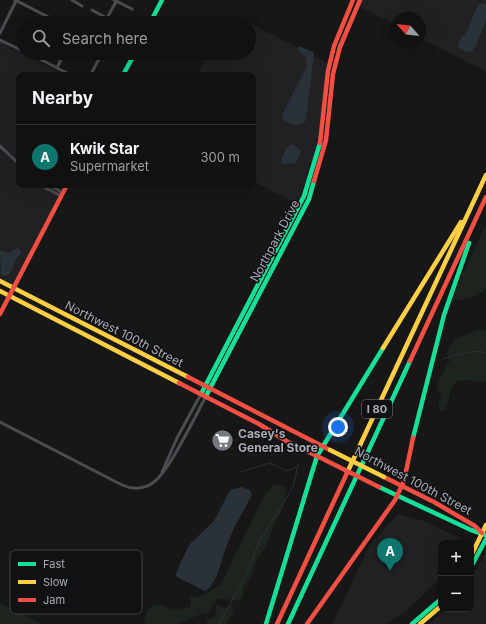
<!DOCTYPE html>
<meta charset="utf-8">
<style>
:root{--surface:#111;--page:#1e1f1f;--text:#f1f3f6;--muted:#9c9d9f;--line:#303131;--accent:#0f766e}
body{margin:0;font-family:Inter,sans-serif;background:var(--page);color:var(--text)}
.controls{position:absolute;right:12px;bottom:12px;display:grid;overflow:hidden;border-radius:8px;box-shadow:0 4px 16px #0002}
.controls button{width:36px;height:36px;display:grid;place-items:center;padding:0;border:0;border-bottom:1px solid var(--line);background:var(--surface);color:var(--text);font:20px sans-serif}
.compass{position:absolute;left:390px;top:12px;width:36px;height:36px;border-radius:50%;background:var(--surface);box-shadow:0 4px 16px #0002;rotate:297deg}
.you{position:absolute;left:338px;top:427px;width:14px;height:14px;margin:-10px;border:3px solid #fff;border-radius:50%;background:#1a73e8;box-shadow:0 0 0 6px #1a73e833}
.badge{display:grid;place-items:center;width:26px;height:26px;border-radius:50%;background:var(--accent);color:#fff;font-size:13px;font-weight:700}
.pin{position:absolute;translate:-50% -33px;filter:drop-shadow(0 1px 2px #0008)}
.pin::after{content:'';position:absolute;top:21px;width:14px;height:12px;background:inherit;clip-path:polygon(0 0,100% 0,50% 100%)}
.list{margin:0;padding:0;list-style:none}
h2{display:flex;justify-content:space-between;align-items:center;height:52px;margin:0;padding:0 16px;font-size:17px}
h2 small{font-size:13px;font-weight:400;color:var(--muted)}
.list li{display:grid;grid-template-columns:26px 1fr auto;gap:12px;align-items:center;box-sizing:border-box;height:64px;padding:0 16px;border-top:1px solid var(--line)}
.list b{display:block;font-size:15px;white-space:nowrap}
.list p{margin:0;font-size:13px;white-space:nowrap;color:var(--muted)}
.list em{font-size:13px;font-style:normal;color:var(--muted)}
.icon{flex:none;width:22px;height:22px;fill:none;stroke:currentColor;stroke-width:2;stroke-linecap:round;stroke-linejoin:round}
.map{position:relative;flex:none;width:486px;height:624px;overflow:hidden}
.search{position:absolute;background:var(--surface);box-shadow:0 4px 16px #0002;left:16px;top:16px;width:240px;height:44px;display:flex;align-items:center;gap:10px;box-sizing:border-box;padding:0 14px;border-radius:22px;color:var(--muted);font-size:15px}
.panel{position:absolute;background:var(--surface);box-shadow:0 4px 16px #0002;left:16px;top:72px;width:240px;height:116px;border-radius:8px}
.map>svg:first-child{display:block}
.built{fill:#212123}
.green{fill:#1d241e}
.water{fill:#2a3239}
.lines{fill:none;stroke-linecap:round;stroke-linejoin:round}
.stream{stroke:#2a3239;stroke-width:1}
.street{stroke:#4b4c50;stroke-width:3}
.fast{stroke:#16e098;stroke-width:4.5}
.slow{stroke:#ffcf43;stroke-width:4.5}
.jam{stroke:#f24e42;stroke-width:4.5}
.slow-bridge{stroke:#ffcf43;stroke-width:4.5}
.jam-bridge{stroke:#f24e42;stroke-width:4.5}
.labels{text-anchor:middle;stroke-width:3;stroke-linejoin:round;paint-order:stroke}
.shield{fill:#111113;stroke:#7b7e86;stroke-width:1}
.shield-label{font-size:11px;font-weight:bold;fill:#a8adb8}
.street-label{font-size:12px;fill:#a8adb8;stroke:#111113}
.poi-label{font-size:12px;font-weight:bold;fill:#a8adb8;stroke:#111113;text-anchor:start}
.key{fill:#111113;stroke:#3e4045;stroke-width:1}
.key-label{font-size:11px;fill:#a8adb8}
</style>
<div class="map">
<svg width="486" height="624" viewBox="0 0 486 624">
<rect width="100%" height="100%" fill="#171717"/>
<g class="built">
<path d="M357,0H486V72L420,38V18H396V25L355,4Z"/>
<path d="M249,23L328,63L315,156L310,164L304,187L296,203L253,181V75H197L209,53H249Z"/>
<path d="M0,42L64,75H19V185H64L14,283L8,287L0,284Z"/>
<path d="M398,514L424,521L457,537L460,540L461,543H441V578L407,610L387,624H332L370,545Z"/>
<path d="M486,553V624H428L446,609H471V577Z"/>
</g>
<g class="green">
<path d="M486,224V287C478,299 464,299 450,301Z"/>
<path d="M477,330H482L486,332V382L465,380L457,381C447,389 451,401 444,411H441L439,409L438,403L442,397L441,395L437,391L439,380L450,360L447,354C448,348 452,345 454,339Z"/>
<path d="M273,485H280L285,488L286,491L284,505L271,532L266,546L257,559L251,577L243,588V597L240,600C233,602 222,596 215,601C211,604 212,609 210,613L200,614L179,624H144C144,616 148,605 158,604C163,604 168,608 173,609C179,610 182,607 189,608L191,603L190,596L197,597L204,595L221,584L264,496Z"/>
<path d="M0,603L42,624H0Z"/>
<path d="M218,605L225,608L230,605L233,606C234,614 230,618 226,624H207V619H212L217,613L216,606Z"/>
</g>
<g class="water">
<path d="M483,2L486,5V20L476,46L471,52L465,51L458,47C458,39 466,35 469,27C473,19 474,6 483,2Z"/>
<path d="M299,46L313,52L314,54L306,119L304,123C296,127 289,123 282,119V115L307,66L306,57L298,50Z"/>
<path d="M291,144L300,149L301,151L296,163L282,164L281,162C283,156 285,148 291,144Z"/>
<path d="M17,248L20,250L21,254C13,259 15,272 6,276L1,275L0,250L9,253Z"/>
<path d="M242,487L250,490L252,495C244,510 234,526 228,542C223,553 217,586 205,591L177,577L176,576V573L189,545L214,521L230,490Z"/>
</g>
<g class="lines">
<g class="stream">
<path d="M443,359L453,356L476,351L486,353"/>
<path d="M241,472L269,463C276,464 281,470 288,471L298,466"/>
<path d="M219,624L247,573L259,542L293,487L298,465"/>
<path d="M397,624H398"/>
</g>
<g class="street">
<path d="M15,0L60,23"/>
<path d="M72,0L82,6"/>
<path d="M114,0L132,9"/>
<path d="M92,10L116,23"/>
<path d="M107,18L117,0"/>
<path d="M42,23L46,16"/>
<path d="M0,33L16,1"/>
<path d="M0,40L23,51"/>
<path d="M28,53L71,75"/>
<path d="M57,68L64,53"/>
<path d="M92,72L102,53"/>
<path d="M0,146L19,164"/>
<path d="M40,185L61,196"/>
<path d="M49,185L63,193"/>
<path d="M0,422L122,485C133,490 145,489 154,482C163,475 169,464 175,454C186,435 196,416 206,396"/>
<path d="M162,472L177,438L201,394"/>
</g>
<g class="fast">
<path d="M150,23L162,0"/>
<path d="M123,75L135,53"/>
<path d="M201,394L304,196L320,143"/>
<path d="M206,396L309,199L314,181"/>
<path d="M413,438L444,315L469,243"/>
<path d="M379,487L471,530L486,535"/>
<path d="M471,567L486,539"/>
<path d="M266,624L317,456L383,348"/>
<path d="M288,624L410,361"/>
<path d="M412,624L441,599"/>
</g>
<g class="slow">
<path d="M0,281L188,377"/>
<path d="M0,291L179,383"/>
<path d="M383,348L461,222"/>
<path d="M347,473L486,175"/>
<path d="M471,556L486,525"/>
<path d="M420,624L441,606"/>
</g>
<g class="jam">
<path d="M320,143L328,71L334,46L353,0"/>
<path d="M314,181L326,140L333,74L340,47L360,0"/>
<path d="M0,314L67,185"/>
<path d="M410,361L486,197"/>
<path d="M188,377L330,450"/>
<path d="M179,383L259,424L288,442L325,460"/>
<path d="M384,477L434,502L475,526L482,533"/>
<path d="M277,624L347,473"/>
<path d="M307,624L395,500L404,481L413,438"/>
</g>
<path class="slow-bridge" d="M330,450L384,477"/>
<path class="jam-bridge" d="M325,460L379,487"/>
</g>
<defs>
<symbol id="supermarket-disc" viewBox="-11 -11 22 22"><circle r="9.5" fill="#757880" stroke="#111113"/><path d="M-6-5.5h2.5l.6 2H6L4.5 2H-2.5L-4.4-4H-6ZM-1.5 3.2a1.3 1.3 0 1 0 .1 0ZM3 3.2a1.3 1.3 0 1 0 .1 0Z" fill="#fff"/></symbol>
</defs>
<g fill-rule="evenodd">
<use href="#supermarket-disc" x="210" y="428" width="25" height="25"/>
</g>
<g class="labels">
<rect class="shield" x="362" y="400" width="30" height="18" rx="3"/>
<g class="shield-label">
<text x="377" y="413">I 80</text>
</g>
<g class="street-label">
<text transform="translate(275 241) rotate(-62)" y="4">Northpark Drive</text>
<text transform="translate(124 334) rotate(27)" y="4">Northwest 100th Street</text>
<text transform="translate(413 481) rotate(28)" y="4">Northwest 100th Street</text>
</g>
<g class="poi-label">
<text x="238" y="438">Casey's<tspan x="238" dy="14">General Store</tspan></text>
</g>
</g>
<rect x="10" y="550" width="132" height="64" rx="6" class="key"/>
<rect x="18" y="562" width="18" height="4" fill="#16e098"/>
<rect x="18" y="580" width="18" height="4" fill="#ffcf43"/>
<rect x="18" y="598" width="18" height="4" fill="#f24e42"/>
<g class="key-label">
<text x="43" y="568">Fast</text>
<text x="43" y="586">Slow</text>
<text x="43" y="604">Jam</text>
</g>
</svg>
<div class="controls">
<button>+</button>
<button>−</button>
</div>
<svg class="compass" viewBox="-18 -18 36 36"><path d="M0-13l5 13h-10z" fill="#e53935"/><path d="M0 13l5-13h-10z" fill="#9c9d9f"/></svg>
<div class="you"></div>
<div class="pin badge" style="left:390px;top:571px">A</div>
<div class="search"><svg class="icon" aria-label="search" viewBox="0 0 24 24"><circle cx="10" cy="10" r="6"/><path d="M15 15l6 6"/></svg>Search here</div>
<section class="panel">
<h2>Nearby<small></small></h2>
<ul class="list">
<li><span class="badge">A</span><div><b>Kwik Star</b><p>Supermarket</p></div><em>300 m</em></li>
</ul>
</section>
</div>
